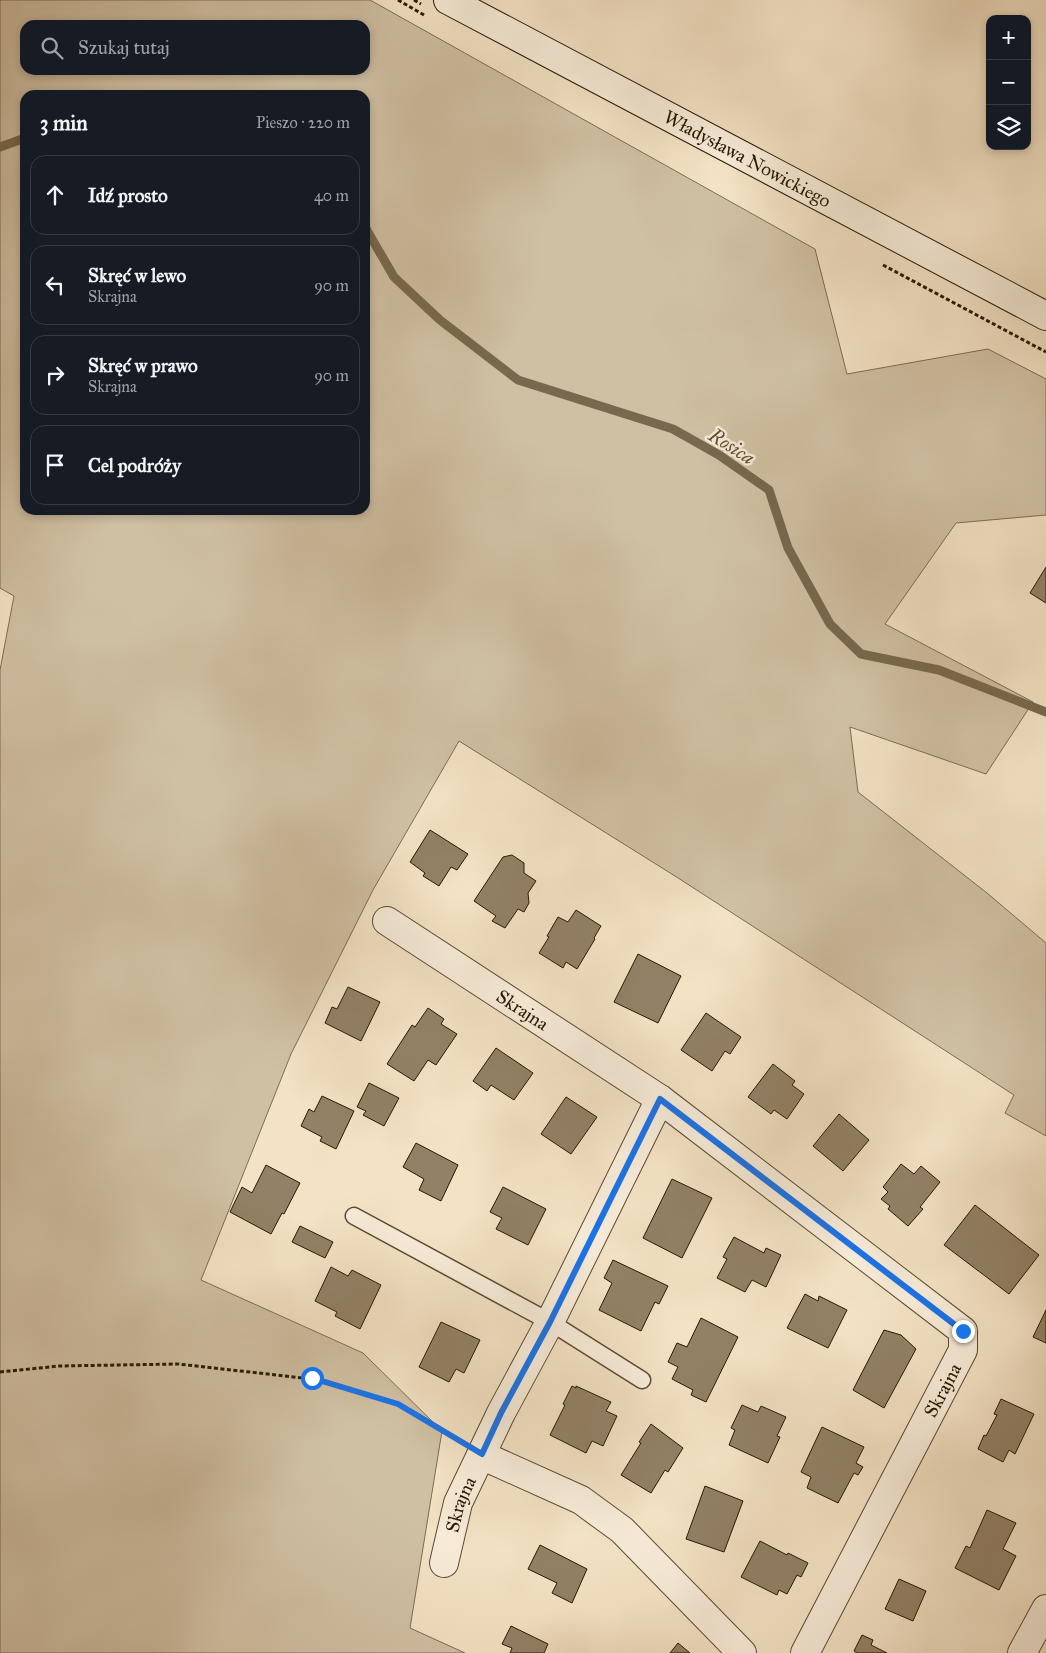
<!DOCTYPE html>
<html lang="pl">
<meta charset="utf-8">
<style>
:root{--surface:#171b24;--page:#242831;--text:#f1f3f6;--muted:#9ea1a6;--line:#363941}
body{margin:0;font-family:"IM FELL Great Primer",serif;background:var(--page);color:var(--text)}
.controls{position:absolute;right:15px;top:15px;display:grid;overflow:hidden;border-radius:10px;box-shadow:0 2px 8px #0003}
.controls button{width:45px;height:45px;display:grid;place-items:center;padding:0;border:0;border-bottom:1px solid var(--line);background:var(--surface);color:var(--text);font:25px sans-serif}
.stop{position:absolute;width:15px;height:15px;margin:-11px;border:4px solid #1a73e8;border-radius:50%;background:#fff}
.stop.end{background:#1a73e8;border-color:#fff;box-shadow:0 1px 5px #0008}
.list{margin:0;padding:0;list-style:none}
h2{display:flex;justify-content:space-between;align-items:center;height:65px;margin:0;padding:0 20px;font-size:21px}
h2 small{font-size:16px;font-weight:400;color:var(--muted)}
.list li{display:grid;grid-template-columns:32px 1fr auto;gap:15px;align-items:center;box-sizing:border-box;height:80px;margin:0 10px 10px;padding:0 10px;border:1px solid var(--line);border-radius:15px}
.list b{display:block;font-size:19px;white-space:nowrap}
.list p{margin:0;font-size:16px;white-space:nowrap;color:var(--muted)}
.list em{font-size:16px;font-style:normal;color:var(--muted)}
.icon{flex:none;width:28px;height:28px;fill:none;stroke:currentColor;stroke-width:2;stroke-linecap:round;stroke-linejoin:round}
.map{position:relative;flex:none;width:1046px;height:1653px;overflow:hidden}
.search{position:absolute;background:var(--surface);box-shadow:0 2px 8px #0003;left:20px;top:20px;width:350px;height:55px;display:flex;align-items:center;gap:12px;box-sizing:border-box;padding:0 18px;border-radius:15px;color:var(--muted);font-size:19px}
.panel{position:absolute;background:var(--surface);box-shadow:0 2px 8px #0003;left:20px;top:90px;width:350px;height:425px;border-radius:15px}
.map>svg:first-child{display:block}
.green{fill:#d0c0a3;stroke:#7c6c52;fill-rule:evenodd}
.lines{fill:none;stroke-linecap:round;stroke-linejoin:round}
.stream{stroke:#78684e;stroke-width:9}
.building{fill:#928166;stroke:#281801}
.lane-casing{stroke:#5b4a32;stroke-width:19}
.street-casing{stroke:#5b4a32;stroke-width:30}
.secondary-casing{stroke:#281801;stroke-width:30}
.path{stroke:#281801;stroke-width:3;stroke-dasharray:4 2.5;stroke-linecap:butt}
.lane{stroke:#f7ecd9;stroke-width:16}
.street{stroke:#f7ecd9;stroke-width:28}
.secondary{stroke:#f7ecd9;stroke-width:28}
.route{stroke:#1a73e8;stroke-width:6}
.labels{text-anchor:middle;stroke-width:5;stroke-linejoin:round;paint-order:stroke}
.street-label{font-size:19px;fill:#281801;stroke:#f7ecd9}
.water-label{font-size:20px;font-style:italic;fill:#5e4d35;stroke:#f7ecd9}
</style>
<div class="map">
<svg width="1046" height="1653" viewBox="0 0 1046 1653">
<rect width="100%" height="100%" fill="#f3e2c4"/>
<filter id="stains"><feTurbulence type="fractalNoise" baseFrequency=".004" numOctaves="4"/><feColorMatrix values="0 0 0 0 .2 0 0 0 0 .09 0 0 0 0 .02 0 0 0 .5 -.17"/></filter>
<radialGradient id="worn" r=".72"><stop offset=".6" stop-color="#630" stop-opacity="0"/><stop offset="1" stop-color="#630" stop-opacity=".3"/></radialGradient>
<path class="green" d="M0,0H370L815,249L847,374L988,349L1046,379V515L956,523L885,624L1033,702L986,774L850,727L858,792L987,893L1046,943V1136L1005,1113L1014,1095L675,876L459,741L373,890L291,1054L201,1280L363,1353L442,1431L410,1628L465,1653H0V670L14,596L0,588ZM25,25H365V70H25ZM25,95H365V510H25Z"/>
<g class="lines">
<g class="stream">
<path d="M0,147L25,138"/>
<path d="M365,227L394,277L440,320L518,380L673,429L719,455L769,490L788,548L830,624L861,654L939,670L1046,712"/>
</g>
</g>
<g class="building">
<path d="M1046,567V603L1030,593Z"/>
<path d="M430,830L468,854L457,870L451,867L439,886L423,876L425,873L410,862Z"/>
<path d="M512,855L524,863V873L536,881L528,893L529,903L524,912L518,909L505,928L492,921L496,916L474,901L503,857Z"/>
<path d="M576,910L601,926L594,938L595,939L577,969L566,962L563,968L539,953L549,937L547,936L558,917L568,922Z"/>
<path d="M638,954L681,976L658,1023L614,1002Z"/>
<path d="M348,987L380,1002L361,1041L325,1023L332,1007L337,1009Z"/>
<path d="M428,1008L444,1019L441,1024L457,1034L436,1065L428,1060L414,1081L387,1064L412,1025L415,1027Z"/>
<path d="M706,1013L741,1037L730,1054L725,1051L712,1071L681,1050Z"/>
<path d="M496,1048L533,1073L514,1100L491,1085L487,1091L473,1081Z"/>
<path d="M773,1064L795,1081L792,1085L804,1094L787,1119L774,1110L771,1114L748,1097Z"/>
<path d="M369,1083L399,1098L384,1126L363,1115L366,1111L357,1107Z"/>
<path d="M322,1096L354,1111L336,1149L320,1141L322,1137L301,1126L309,1109L314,1112Z"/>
<path d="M566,1097L597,1117L571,1154L541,1134Z"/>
<path d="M839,1114L869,1140L843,1171L813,1146Z"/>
<path d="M416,1143L458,1165L441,1201L419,1190L424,1179L403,1167Z"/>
<path d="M901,1164L914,1174L921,1166L940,1182L920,1207L923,1209L908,1226L888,1209L890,1206L881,1199L888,1192L883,1187Z"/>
<path d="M266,1165L300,1183L284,1214L282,1213L271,1234L230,1212L242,1187L252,1193Z"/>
<path d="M672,1179L712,1198L682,1258L643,1238Z"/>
<path d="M503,1187L546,1209L528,1245L496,1229L502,1218L490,1212Z"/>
<path d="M975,1205L1039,1255L1009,1294L944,1245Z"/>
<path d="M300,1226L333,1242L325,1258L292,1242Z"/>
<path d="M734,1237L764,1253L766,1248L781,1255L766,1287L752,1280L745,1292L717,1278L727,1259L723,1257Z"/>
<path d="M613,1260L668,1286L659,1304L655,1302L641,1331L599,1310L612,1283L604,1278Z"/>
<path d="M331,1267L348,1276L352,1270L381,1285L360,1329L335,1316L337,1312L315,1301Z"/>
<path d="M805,1294L818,1301L819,1296L847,1310L828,1348L787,1328Z"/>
<path d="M1046,1310V1343L1033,1337Z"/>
<path d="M701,1318L738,1337L706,1402L691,1395L693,1390L672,1379L678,1367L668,1362L677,1343L687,1347Z"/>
<path d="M441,1322L480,1340L464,1373L456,1369L449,1382L419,1367Z"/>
<path d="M884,1330L901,1335L916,1349L884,1408L853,1390Z"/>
<path d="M572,1386L576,1388V1386L611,1402L606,1411L617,1416L603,1446L592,1441L586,1453L550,1435L565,1405L563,1404Z"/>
<path d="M1001,1399L1034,1414L1015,1454L1009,1450L1003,1462L978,1449L984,1435L986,1436L997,1415L994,1414Z"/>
<path d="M742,1405L758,1412L761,1406L786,1417L777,1436L780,1437L768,1463L729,1445L735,1430L731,1428Z"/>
<path d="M651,1424L683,1448L668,1472L665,1470L651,1493L621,1475L641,1443L639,1442Z"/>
<path d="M822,1427L864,1447L856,1463L863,1467L858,1475L854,1473L838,1503L807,1488L811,1477L801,1472Z"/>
<path d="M705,1486L743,1501L724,1552L686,1539Z"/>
<path d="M987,1510L1016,1523L1003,1549L1016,1556L999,1590L955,1568L966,1546L970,1548Z"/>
<path d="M760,1541L787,1555L788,1553L808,1563L801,1577L797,1575L787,1594L779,1590L777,1595L741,1577Z"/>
<path d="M540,1545L587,1569L572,1603L552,1593L557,1583L528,1569Z"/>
<path d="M899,1579L926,1591L913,1621L885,1609Z"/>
<path d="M511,1626L548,1644L544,1653H510L512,1648L502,1644Z"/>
<path d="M862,1635L873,1640L871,1645L887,1653H857L854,1651Z"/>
<path d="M678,1643L690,1653H670Z"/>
</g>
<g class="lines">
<defs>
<path id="lane" d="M354,1216L550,1322L642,1380"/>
<g id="street">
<path id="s1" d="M387,921L660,1099L963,1331V1350L805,1653"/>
<path d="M481,1455L581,1500L622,1530L742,1653"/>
<path id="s2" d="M444,1563L458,1503L501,1413L550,1322L660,1099"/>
<path d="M1022,1653L1046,1609"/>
</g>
<g id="secondary">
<path id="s3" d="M448,0L1046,316"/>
</g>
</defs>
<use href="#lane" class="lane-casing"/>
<use href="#street" class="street-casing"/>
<use href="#secondary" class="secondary-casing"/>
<g class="path">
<path d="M398,0L424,15"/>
<path d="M414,0L421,4"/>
<path d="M883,265L1046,352"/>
<path d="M0,1372L59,1366L178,1364L312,1379L398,1404L457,1440"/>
</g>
<use href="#lane" class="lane"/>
<use href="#street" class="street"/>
<use href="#secondary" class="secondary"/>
</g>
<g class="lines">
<path class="route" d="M312,1378L398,1404L482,1454L501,1413L550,1322L660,1099L963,1331"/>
</g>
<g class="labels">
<g class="street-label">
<text dy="7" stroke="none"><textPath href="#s3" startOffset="339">Władysława Nowickiego</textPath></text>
<text dy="7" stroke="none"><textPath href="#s1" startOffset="162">Skrajna</textPath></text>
<text transform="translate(942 1390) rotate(-62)" y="7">Skrajna</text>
<text dy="7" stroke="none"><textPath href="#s2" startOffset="61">Skrajna</textPath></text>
</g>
<g class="water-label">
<text transform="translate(732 446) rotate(32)" y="7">Rosica</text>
</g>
</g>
<rect width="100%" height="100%" filter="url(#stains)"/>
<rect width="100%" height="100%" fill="url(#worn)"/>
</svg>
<div class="controls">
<button>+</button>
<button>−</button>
<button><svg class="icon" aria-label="layers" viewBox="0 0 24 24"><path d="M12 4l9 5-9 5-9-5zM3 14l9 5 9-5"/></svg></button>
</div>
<div class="stop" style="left:312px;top:1378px"></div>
<div class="stop end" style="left:963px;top:1331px"></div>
<div class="search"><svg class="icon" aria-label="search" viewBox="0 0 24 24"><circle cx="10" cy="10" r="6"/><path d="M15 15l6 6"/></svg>Szukaj tutaj</div>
<section class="panel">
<h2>3 min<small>Pieszo · 220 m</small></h2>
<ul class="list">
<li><svg class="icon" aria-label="ahead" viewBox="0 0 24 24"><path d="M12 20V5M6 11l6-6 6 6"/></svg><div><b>Idź prosto</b></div><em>40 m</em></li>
<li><svg class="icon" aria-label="left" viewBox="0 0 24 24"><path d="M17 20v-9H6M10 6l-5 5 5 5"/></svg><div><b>Skręć w lewo</b><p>Skrajna</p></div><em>90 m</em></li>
<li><svg class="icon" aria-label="right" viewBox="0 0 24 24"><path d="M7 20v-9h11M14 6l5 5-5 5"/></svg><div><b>Skręć w prawo</b><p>Skrajna</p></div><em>90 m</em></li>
<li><svg class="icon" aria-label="arrive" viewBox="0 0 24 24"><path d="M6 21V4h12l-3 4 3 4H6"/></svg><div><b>Cel podróży</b></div></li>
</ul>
</section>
</div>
